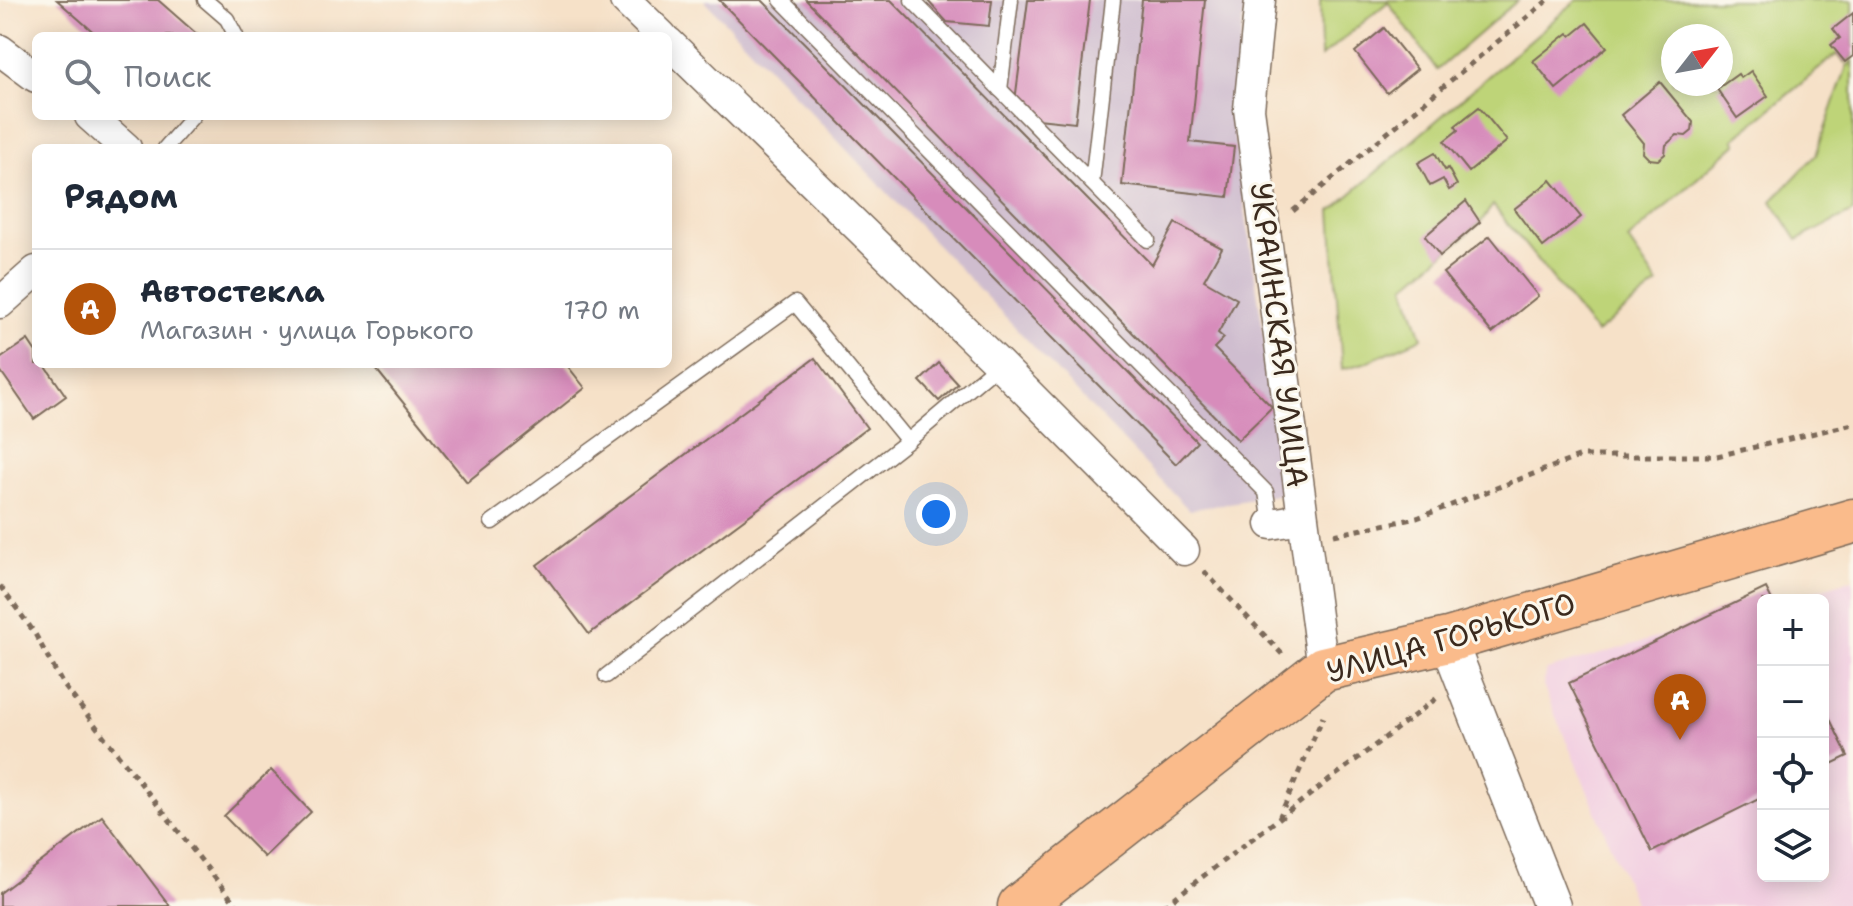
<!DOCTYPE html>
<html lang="ru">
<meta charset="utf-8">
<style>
:root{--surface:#fff;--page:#f6f6f7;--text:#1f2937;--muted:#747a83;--line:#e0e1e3;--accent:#b45309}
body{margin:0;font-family:"Shantell Sans",sans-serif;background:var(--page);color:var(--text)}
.controls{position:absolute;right:24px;bottom:24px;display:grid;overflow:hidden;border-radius:12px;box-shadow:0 4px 20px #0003}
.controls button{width:72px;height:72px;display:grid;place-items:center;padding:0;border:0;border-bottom:2px solid var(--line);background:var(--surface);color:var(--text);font:40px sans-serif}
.compass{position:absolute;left:1661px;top:24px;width:72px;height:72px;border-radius:50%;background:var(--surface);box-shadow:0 4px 20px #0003;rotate:59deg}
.you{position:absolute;left:936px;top:514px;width:28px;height:28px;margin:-20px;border:6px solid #fff;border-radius:50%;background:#1a73e8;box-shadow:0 0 0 12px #1a73e833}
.badge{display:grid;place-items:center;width:52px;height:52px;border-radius:50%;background:var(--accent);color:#fff;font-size:26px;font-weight:700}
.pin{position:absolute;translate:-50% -66px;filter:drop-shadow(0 2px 4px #0008)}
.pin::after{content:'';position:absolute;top:42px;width:28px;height:24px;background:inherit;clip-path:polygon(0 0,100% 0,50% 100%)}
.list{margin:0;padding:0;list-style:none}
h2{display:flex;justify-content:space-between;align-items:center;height:104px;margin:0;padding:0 32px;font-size:34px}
h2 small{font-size:26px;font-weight:400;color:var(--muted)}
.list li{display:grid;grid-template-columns:52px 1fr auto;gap:24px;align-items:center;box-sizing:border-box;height:120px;padding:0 32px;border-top:2px solid var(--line)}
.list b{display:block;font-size:30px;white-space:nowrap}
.list p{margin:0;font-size:26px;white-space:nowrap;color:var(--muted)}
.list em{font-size:26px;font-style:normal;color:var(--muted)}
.icon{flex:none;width:44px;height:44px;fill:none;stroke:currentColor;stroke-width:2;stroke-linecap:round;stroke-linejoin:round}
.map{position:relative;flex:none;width:1853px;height:906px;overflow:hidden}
.search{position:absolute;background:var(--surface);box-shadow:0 4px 20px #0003;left:32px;top:32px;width:640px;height:88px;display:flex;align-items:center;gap:20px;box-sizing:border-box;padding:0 28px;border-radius:12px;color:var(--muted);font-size:30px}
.panel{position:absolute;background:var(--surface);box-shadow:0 4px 20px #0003;left:32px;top:144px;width:640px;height:224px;border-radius:12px}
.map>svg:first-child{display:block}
.built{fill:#f2cfe1}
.industrial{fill:#cfbdcf}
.green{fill:#bed478;stroke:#7c7f4b;stroke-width:2;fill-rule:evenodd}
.building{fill:#d78cbb}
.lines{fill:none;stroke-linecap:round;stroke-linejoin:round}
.service-casing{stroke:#7c6a5a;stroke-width:17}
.minor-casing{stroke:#7c6a5a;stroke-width:33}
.tertiary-casing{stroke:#7c6a5a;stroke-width:39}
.primary-casing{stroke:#7c6a5a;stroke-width:47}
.path{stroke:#7c6a5a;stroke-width:5;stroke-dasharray:6 6;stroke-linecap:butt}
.service{stroke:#fff;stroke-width:14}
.minor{stroke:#fff;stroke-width:30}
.tertiary{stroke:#fff;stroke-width:36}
.primary{stroke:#fabb8b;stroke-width:44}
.labels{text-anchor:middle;stroke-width:6;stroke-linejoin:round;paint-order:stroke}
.street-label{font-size:30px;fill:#3b2a1e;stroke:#fbf7ec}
</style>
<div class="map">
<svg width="1853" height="906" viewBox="0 0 1853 906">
<rect width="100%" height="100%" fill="#fbf7ec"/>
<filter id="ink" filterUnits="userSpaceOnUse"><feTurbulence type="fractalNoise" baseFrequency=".0125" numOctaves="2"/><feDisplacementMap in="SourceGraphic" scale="16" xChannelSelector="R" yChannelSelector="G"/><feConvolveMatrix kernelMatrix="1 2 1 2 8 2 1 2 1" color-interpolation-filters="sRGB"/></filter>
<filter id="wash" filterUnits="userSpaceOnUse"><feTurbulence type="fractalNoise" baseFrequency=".006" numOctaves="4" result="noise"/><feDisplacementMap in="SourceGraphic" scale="32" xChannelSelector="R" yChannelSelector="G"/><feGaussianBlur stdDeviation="1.8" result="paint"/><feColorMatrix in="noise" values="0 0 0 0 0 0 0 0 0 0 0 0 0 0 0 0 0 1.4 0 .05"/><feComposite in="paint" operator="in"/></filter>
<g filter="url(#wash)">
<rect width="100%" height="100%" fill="#f6e1c8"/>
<path class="built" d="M1853,579V906H1636L1543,686L1547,670L1763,606V876H1823V600H1783Z"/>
<path class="industrial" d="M704,0H1245L1232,121L1287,493L1189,510Z"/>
<g class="green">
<path d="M1320,0H1518L1437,70L1388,2L1321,57Z"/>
<path d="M1577,0H1853V57L1845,63L1837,54L1734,139L1737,143L1628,240L1658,284L1596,333L1493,205L1480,223L1405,286L1422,338L1364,363L1342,369L1331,211ZM1673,36H1721V84H1673Z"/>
<path d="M1853,61V212L1797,240L1772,201L1816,155L1847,66Z"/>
</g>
<g id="blocks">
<g class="building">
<path d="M57,0H158L199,36H98Z"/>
<path d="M719,0H762L1197,442L1176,464Z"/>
<path d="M806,0H891L1152,265L1175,223L1222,248L1204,280L1237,299L1218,333L1224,338L1214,348L1272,407L1238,440Z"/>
<path d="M927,0H992L989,26L947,22Z"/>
<path d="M1028,0H1090L1075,123L1038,119L1015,101Z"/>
<path d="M1142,0H1205L1190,142L1234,147L1228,197L1122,185Z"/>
<path d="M1853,13V56L1845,62L1831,45L1840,38L1833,29Z"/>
<path d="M1587,23L1607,47L1556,89L1533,61L1568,33L1571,36Z"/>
<path d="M1384,28L1417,69L1387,93L1355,52Z"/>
<path d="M1751,71L1768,96L1737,118L1717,89L1738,74L1741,78Z"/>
<path d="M1660,82L1693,122L1692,131L1686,136L1677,135L1666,145L1665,154L1658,160L1649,159L1643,153L1644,143L1621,115Z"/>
<path d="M1479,107L1507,141L1469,172L1444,141L1458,130L1455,126Z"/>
<path d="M1435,153L1445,170L1448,168L1457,185L1449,190L1443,179L1430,186L1418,163Z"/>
<path d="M1551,180L1581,217L1543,247L1514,209Z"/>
<path d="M1466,201L1480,222L1440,256L1425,236Z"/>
<path d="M1490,236L1538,296L1492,333L1443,273Z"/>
<path d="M28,340L36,352V364H44L66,396L34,419L0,370V359Z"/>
<path d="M815,358L867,428L589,634L537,565Z"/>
<path d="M939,363L958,384L939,401L920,381Z"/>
<path d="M372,364H566L585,388L467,482Z"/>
<path d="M1766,588L1772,600H1763V797L1652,852L1569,683Z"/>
<path d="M1823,705L1848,756L1823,768Z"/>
<path d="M271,770L311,812L264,857L224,816Z"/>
<path d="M102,816L170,906H0V893Z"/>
</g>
</g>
</g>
<g filter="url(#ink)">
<use href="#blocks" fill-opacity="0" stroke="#7c6a5a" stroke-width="2"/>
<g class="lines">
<defs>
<g id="service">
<path d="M205,0L227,19L236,36"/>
<path d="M781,0L1266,492L1271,524"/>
<path d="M912,0L1148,240"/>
<path d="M1000,90L1011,0"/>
<path d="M165,148L193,116"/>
<path d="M1092,183L1113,0"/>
<path d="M492,522L795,303L908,441"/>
<path d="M606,676L908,441L999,364"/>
</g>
<g id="minor">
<path d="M625,0L662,36"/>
<path d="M1260,0L1249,109L1323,669"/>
<path d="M668,42L999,364L1184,550"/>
<path d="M0,50L36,77"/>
<path d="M90,116L126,148"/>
<path d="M0,303L36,271"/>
<path d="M1271,524L1302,519"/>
</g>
<path id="tertiary" d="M1448,640L1552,906"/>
<path id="primary" d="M1020,906L1323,669L1448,640L1853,521"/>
</defs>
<use href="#service" class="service-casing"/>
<use href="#minor" class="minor-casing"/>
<use href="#tertiary" class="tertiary-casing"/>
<use href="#primary" class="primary-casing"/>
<g class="path">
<path d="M1293,211L1548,0"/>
<path d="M1334,535L1417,518L1581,456H1717L1853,424"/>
<path d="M1204,571L1282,654"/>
<path d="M0,586L34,632L62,683L237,906"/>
<path d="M1279,818L1323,717"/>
<path d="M1164,906L1437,698"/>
</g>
<use href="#service" class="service"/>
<use href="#minor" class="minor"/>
<use href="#tertiary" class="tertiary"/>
<use href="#primary" class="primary"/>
</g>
</g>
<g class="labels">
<g class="street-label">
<text transform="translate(1279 335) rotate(83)" y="10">УКРАИНСКАЯ УЛИЦА</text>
<text transform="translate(1451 638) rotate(-16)" y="10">УЛИЦА ГОРЬКОГО</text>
</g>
</g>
</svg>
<div class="controls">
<button>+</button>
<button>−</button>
<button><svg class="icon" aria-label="locate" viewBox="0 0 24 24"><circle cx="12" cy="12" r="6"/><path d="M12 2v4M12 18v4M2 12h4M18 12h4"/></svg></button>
<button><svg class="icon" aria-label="layers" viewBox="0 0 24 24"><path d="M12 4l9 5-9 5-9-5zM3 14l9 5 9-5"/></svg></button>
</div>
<svg class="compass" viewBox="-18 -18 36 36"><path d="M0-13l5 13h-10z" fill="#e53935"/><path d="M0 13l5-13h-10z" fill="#747a83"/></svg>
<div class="you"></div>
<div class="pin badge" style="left:1680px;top:740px">A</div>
<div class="search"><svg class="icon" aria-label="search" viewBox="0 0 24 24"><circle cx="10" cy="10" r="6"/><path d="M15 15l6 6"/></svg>Поиск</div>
<section class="panel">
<h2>Рядом<small></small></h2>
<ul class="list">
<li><span class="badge">A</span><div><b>Автостекла</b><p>Магазин · улица Горького</p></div><em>170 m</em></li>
</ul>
</section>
</div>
